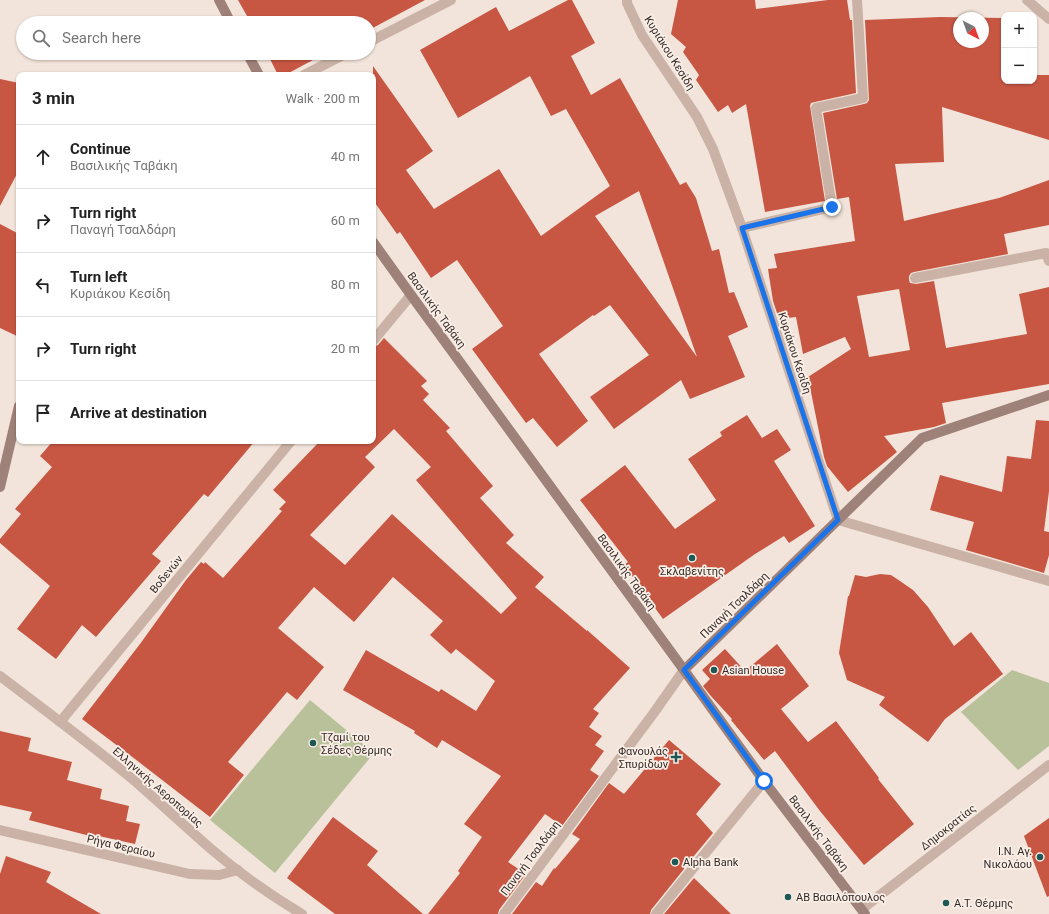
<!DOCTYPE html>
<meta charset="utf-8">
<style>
:root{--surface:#fff;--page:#f2f2f2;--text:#222;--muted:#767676;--line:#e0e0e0}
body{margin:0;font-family:Roboto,sans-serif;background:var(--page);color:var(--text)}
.controls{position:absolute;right:12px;top:12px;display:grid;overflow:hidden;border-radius:8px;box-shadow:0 1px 3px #0004}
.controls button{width:36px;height:36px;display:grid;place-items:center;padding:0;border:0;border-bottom:1px solid var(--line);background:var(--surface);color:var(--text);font:20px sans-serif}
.compass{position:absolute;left:953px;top:12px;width:36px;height:36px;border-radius:50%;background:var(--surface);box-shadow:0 1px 3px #0004;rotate:139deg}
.stop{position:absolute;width:12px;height:12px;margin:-9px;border:3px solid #1a73e8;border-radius:50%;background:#fff}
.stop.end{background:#1a73e8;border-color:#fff;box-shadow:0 1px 4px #0008}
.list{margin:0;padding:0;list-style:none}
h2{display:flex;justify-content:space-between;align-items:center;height:52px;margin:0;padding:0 16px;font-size:17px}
h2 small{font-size:13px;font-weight:400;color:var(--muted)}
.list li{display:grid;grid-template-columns:26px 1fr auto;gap:12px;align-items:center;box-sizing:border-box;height:64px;padding:0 16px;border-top:1px solid var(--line)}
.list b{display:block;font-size:15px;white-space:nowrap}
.list p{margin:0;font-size:13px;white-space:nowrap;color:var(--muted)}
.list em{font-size:13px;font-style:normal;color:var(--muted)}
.icon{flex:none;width:22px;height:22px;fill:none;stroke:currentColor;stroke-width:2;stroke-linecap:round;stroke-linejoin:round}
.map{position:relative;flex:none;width:1049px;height:914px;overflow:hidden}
.search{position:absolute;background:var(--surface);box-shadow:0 1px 3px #0004;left:16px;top:16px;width:360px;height:44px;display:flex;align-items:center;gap:10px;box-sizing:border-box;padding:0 14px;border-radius:22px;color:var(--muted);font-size:15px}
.panel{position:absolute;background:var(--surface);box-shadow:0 1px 3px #0004;left:16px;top:72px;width:360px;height:372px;border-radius:8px}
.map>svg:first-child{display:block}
.green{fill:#b8c19a}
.building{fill:#c75643;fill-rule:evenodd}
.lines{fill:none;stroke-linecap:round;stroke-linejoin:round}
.street{stroke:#cab3a6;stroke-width:10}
.secondary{stroke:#9e8178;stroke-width:10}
.route{stroke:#1a73e8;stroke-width:5}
.poi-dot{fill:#1c5856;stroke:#f9efe7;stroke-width:1.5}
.labels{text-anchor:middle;stroke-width:3.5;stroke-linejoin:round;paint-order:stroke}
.street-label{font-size:11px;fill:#362a27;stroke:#f9efe7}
.poi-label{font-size:11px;fill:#362a27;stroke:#f9efe7;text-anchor:start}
</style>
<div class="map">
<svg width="1049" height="914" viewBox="0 0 1049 914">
<rect width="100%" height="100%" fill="#f2e4da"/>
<g class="green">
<path d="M1012,670L1049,683V746L1018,770L961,712Z"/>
<path d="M310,700L374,753L275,873L210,820Z"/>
</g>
<g class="building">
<path d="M238,0H425L369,30V23H251Z"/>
<path d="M568,0H572L595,43L571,56L591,95L620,78L680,185L686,182L696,198L712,251L719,249L729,293L734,292L748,327L728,336L745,377L690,399L681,380L614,429L590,397L649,355L610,305L594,316L593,315L539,354L588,421L557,447L533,418L526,423L472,349L503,326L457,260L431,278L400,232L397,234L373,200V66L433,151L406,170L434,209L499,169L541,236L610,186L566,109L551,116L530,76L458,118L420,50L496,7L509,31ZM639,191L697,357L595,216Z"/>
<path d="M678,0H755L756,9L828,0H847L850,20H852L856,93L815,102L811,103L810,106L825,201L765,212L746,104L732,113L728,105L718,112L696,80L699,75L683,52L686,47L671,34Z"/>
<path d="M940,17L1004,18V81H1034V75H1049V140L942,107L944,162L895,164L904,221L999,198L1049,180V225L1004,234L1008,254L914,272L911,273L909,276V280L910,283L916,284L934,281L946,348L1027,334L1019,294L1049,287V384L942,403L946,423L934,427L884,436L897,452L848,492L827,466L824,457L808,377L851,349L845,337L803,354L796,317L779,319L773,301L768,269L777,268L774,254L855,241L849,197L837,199L823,113L864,104L867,103L869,100L865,20ZM959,18H983V42H959ZM899,289L910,350L869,357L857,296Z"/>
<path d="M267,53H326L285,75H278Z"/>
<path d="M0,79L19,83V170L0,206Z"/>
<path d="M0,224L19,234V337L0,328Z"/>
<path d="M384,338L427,381L421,386L429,394L423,400L450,428L446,431L493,486L480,498L514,535L506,543L544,577L535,587L587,631V630L630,668L593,709L599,713L589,727L602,736L595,745L604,751L590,770L599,776L562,826L545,814L508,862L526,874L499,910L498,914H428L460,873L458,871L482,837L464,824L501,776L442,740L437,748L414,733L415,731L343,690L366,650L439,692L441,689L476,711L495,681L456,649L451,654L430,635L443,621L393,577L354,622L314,587L278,628L324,667L297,700L287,692L228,762L244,775L210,817L135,759L82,719L140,644L186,580L201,562L204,564L205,562L223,578L282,511L279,509L286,502L273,490L320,441H373V347L378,345ZM394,429L431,467L416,480L517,598L501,614L392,514L345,565L310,535L375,467L365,457Z"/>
<path d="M747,415L762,438L777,429L791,450L774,461L815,526L789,543L784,536L755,554L663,619L624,565L628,562L580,500L625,465L675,529L716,500L688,459L722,436L720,432Z"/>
<path d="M1036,420L1049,421V491L1044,531L1049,532V555L1044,573L966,550L974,522L930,510L940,475L1002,492L1007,456L1031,459Z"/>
<path d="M53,441H255L208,497L204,494L152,554L161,561L96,637L82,625L56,659L17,629L50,586L0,543V539L21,514L15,509L52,467L40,456Z"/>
<path d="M880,574L891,575L900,581L913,590L928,607L954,646L971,632L1003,674L945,719L928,742L879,705L885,697L847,680L839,653L848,596H849L855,575L866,577Z"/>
<path d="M777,644L809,686L781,709L808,742L836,721L879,778L878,779L914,824L864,865L820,811L775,751L764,760L731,720L732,719L710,695L703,686L710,679L702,670L725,649L745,671Z"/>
<path d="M0,731L31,738L28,751L72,762L67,780L102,789L100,799L129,806L126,821L140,824L135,844L90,834V836L29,820L32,812L0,805Z"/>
<path d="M669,740L721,784L696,814L713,833L684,868V869L651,910L650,914H512L536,882L542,886L554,868L555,869L580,839L572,834L609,783L624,794Z"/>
<path d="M333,817L378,851L367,865L423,914H335L287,878Z"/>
<path d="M1049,818V896L1047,897L1024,836Z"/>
<path d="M6,856L51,872L46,882L101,914H0V874Z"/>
<path d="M694,878L731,914H664Z"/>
</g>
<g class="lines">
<g class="street">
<path d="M627,0V3L642,35L697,117L713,149L742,228L838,520L1049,581"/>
<path d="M1027,0L1049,19"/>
<path d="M369,42L451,0"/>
<path d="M304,75L347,53"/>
<path d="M742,228L832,207L816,108L863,98L857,0"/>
<path d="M915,278L1046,253L1049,261"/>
<path d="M373,341L411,295"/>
<path d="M0,676C46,711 92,745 136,782C161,804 186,827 211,849C239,873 270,895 302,914"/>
<path d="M60,722L291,441"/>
<path d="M0,830L190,874L219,875L238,870"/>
<path d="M862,909L1049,765"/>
<path d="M504,914L653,714L684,670"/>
<path d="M656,914L764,781"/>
</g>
<g class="secondary">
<path d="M219,0L231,23"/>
<path d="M247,53L259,75"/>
<path d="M373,242L411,295L684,670L764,781L865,914"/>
<path d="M0,487L19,406"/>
<path d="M684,670L922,438L1049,395"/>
</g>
</g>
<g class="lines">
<path class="route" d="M764,781L684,670L838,520L742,228L832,207"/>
</g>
<g class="poi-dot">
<circle cx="692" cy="558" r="4"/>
<circle cx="714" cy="670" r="4"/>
<circle cx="313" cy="743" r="4"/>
<path d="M674 751h4v4h4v4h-4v4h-4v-4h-4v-4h4z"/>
<circle cx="1040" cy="857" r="4"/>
<circle cx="675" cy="862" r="4"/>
<circle cx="788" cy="897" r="4"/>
<circle cx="946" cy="903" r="4"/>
</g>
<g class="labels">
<g class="street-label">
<text transform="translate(670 53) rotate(58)" y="4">Κυριάκου Κεσίδη</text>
<text transform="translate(437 310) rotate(54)" y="4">Βασιλικής Ταβάκη</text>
<text transform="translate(795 353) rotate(72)" y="4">Κυριάκου Κεσίδη</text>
<text transform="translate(627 572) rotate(54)" y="4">Βασιλικής Ταβάκη</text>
<text transform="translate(166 574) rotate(-51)" y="4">Βοδενών</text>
<text transform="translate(734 605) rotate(-44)" y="4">Παναγή Τσαλδάρη</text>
<text transform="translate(158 787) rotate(41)" y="4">Ελληνικής Αεροπορίας</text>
<text transform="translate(948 827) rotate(-38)" y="4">Δημοκρατίας</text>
<text transform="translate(819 833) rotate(53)" y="4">Βασιλικής Ταβάκη</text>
<text transform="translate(121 846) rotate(13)" y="4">Ρήγα Φεραίου</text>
<text transform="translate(530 858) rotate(-53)" y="4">Παναγή Τσαλδάρη</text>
</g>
<g class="poi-label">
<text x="692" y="575" text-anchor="middle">Σκλαβενίτης</text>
<text x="722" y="674">Asian House</text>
<text x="321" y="741">Τζαμί του<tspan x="321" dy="13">Σέδες Θέρμης</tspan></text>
<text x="668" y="755" text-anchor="end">Φανουλάς<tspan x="668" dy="13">Σπυρίδων</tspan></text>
<text x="1032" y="855" text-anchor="end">Ι.Ν. Αγ.<tspan x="1032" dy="13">Νικολάου</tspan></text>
<text x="683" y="866">Alpha Bank</text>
<text x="796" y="901">ΑΒ Βασιλόπουλος</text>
<text x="954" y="907">Α.Τ. Θέρμης</text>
</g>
</g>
</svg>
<div class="controls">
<button>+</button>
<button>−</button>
</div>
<svg class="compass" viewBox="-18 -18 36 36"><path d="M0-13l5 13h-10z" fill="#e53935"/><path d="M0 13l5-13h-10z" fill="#767676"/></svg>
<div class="stop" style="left:764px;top:781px"></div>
<div class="stop end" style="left:832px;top:207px"></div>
<div class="search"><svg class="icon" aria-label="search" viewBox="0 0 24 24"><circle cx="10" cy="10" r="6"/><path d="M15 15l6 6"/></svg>Search here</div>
<section class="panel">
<h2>3 min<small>Walk · 200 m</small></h2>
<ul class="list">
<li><svg class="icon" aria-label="ahead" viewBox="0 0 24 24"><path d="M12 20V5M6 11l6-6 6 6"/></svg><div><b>Continue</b><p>Βασιλικής Ταβάκη</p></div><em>40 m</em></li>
<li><svg class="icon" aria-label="right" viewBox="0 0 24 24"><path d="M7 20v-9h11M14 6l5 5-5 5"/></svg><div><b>Turn right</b><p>Παναγή Τσαλδάρη</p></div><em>60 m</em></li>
<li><svg class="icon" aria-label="left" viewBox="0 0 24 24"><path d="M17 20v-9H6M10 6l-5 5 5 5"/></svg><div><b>Turn left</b><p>Κυριάκου Κεσίδη</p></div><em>80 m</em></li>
<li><svg class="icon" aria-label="right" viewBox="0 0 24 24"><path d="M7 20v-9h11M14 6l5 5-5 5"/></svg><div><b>Turn right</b></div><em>20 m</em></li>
<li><svg class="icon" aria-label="arrive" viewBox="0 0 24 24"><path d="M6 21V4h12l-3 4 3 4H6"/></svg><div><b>Arrive at destination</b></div></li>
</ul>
</section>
</div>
